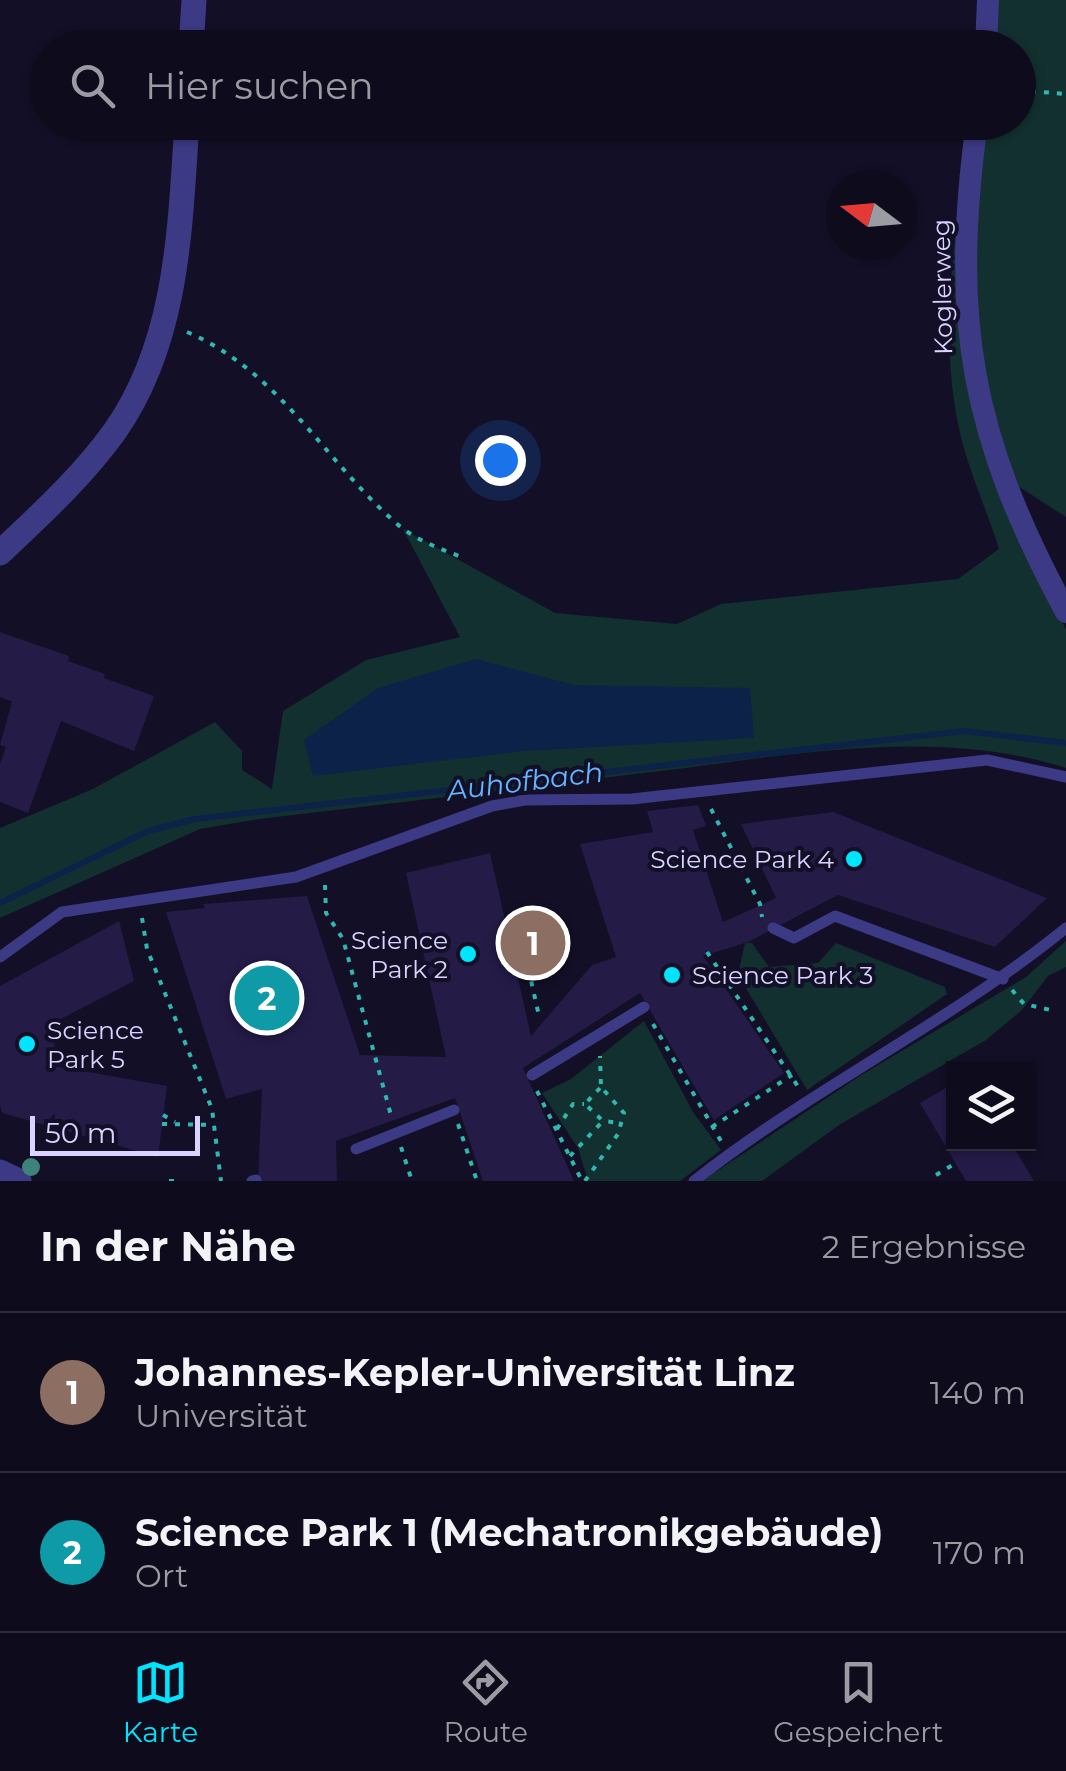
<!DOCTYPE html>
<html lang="de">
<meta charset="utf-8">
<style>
:root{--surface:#0e0b1c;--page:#1c1929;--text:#f1f3f6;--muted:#9b9ba3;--line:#2e2b3b;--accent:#00e5ff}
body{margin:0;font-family:Montserrat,sans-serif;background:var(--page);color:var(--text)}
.controls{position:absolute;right:30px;bottom:30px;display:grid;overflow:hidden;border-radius:0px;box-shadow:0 2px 8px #0004}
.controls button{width:90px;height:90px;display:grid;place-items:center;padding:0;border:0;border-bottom:2px solid var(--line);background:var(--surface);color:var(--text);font:50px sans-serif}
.compass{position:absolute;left:826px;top:170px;width:90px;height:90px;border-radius:50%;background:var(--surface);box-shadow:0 2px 8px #0004;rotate:286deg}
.scale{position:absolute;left:30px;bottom:25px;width:170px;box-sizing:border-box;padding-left:10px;border:5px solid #d9d4ff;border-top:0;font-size:28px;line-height:35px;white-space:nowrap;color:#d9d4ff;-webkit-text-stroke:8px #130f26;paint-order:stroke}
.you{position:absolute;left:500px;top:460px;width:35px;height:35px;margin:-25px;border:8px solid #fff;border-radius:50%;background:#1a73e8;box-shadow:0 0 0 15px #1a73e833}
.badge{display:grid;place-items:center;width:65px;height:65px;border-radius:50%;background:var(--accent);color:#fff;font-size:32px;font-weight:700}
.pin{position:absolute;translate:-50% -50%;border:5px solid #fff;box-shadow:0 2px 10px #0006}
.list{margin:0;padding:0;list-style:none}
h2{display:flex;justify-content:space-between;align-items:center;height:130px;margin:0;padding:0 40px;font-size:42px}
h2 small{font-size:32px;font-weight:400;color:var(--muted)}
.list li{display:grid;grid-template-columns:65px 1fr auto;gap:30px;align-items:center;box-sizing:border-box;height:160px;padding:0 40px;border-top:2px solid var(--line)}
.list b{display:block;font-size:38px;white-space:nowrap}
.list p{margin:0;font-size:32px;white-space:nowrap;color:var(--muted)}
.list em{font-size:32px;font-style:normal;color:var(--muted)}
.icon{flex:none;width:55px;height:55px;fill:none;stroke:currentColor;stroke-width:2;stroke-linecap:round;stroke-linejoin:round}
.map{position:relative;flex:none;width:1066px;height:1181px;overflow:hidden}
.search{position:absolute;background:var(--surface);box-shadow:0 2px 8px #0004;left:30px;right:30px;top:30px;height:110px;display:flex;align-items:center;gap:25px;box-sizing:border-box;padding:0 35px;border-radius:55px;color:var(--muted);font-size:38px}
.sheet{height:450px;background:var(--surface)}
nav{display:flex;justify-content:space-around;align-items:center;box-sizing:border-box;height:140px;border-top:2px solid var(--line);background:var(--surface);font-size:28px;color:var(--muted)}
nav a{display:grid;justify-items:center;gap:5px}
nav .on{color:var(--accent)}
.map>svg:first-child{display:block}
.green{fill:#12302f}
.water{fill:#0c2248}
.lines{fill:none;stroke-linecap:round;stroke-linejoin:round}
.stream{stroke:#0c2248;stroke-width:6}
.building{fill:#241b47}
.path{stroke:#2fb8b0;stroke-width:4;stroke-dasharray:5 8;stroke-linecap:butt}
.service{stroke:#3d3a85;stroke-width:11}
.minor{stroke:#3d3a85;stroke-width:22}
.tertiary{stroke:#3d3a85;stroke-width:25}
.tree{fill:#3d827b}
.poi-dot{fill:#00e5ff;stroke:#130f26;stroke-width:4}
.labels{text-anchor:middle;stroke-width:8;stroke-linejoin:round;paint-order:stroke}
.street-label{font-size:25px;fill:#d9d4ff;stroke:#130f26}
.poi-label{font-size:25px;fill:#d9d4ff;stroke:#130f26;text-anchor:end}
.water-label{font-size:28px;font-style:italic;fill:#62b6ff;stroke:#130f26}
</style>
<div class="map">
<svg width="1066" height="1181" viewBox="0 0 1066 1181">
<rect width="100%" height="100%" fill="#130f26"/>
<g class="green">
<path d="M995,0H1066V517L1010,481L972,311L983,123L1018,122V48L992,47Z"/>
<path d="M966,166L964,366L981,443L1066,630V768C932,726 788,756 652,772C521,788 390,804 259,819L200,829L0,918V828L93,789L215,722L242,751V770L272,789L283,711L366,660L460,637L403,529L555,613L677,624L721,604L958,579L999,549C987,510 969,472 960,433C940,345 951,253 966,166Z"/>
<path d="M1066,941V967L1048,976L1022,1010L986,1040L839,1125L762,1181H702L863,1074L1026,977Z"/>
<path d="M745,943H752L769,967L818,963L836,943L945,987L947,994L807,1090L738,975Z"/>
<path d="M644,1021L693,1112L721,1150L680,1181H588L578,1148L542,1093L571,1079Z"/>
</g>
<path class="water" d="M476,659L574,685L750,688L754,738L524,751L313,776L304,740L378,688Z"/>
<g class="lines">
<path class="stream" d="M0,903L148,831L195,819L964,731L1066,743"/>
</g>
<g class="building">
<path d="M0,632L69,656L68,661L105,674L104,678L154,696L134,751L61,721L28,813L0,802V764L6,747L0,745L12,702L0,697Z"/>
<path d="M698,805L706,826L693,830L723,922L776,898L741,824L833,812L1047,898L995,947L838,895L748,942L703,956L784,1073L714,1120L640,993L523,1068L574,1181H483L455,1098L336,1141L337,1181H258L262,1089L226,1099L166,912L205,908L203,904L307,896L360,1055L446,1057L406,873L490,853L531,1036L592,965L616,957L580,844L653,832L647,811Z"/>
<path d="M119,921L134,981L55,1022L54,1066L167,1086L158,1157L2,1113L0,1105V986Z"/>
<path d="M954,1083V1144H1012L1034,1181H966L920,1103Z"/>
</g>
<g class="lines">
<g class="path">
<path d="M1018,90L1066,94"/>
<path d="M187,332C280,372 323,459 396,523C415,540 441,549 464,558"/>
<path d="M711,809L760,904L762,917"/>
<path d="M325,885L326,913L343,939L392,1119"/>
<path d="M142,918L147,949L212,1109L221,1181"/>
<path d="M517,918L539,1016"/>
<path d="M707,952L799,1088"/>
<path d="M1012,990L1024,1004L1055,1011"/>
<path d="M653,1024L721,1141"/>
<path d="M600,1088L585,1104L603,1121L621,1123"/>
<path d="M537,1091L582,1181"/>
<path d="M163,1115L175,1122"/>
<path d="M162,1124L214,1125"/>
<path d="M458,1124L477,1181"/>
<path d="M712,1127L792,1075"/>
<path d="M557,1129L573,1104H584"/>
<path d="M401,1147L412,1181"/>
<path d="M570,1156L603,1121"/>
<path d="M936,1175L956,1163"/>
<path d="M169,1181H177"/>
<path d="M585,1181L618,1134L624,1113L601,1087L600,1056"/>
</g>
<g class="service">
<path d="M773,928L794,938L835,916L1003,979"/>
<path d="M0,957L62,912L296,877L492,806L525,800L632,799L987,760L1066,777"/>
<path d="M532,1075L644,1007"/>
<path d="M356,1149L454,1110"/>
<path d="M252,1181L256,1180"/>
<path d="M694,1181C812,1088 949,1023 1066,928"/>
</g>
<g class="minor">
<path d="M986,48L988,0"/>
<path d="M977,122C950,321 971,436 1066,612"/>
</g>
<g class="tertiary">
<path d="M191,48L194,0"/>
<path d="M0,553C41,514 82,477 115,431C178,341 180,228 187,122"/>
<path d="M0,1172L19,1181"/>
</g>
</g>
<circle class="tree" cx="31" cy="1167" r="9"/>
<g class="poi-dot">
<circle cx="854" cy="859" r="10"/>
<circle cx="468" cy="954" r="10"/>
<circle cx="672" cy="975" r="10"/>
<circle cx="27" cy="1044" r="10"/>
</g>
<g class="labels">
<g class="street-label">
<text transform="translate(942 287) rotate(-91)" y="9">Koglerweg</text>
</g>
<g class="poi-label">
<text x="834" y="868">Science Park 4</text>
<text x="448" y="949">Science<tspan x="448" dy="29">Park 2</tspan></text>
<text x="692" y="984" text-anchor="start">Science Park 3</text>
<text x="47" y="1039" text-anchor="start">Science<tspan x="47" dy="29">Park 5</tspan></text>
</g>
<g class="water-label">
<text transform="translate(525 781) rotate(-7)" y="10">Auhofbach</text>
</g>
</g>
</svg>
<div class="controls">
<button><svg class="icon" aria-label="layers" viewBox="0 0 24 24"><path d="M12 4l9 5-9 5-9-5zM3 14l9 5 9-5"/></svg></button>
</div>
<svg class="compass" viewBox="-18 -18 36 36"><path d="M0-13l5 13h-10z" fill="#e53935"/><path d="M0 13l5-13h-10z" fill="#9b9ba3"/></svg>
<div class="scale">50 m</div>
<div class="you"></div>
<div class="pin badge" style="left:533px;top:943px;background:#8d6e63">1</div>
<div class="pin badge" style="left:267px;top:998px;background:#0f9aa8">2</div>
<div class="search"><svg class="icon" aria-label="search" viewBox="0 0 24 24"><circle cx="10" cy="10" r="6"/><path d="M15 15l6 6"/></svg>Hier suchen</div>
</div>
<section class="sheet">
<h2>In der Nähe<small>2 Ergebnisse</small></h2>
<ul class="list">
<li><span class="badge" style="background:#8d6e63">1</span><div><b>Johannes-Kepler-Universität Linz</b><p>Universität</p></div><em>140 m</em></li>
<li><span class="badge" style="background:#0f9aa8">2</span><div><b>Science Park 1 (Mechatronikgebäude)</b><p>Ort</p></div><em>170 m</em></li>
</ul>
</section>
<nav>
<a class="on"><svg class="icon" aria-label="map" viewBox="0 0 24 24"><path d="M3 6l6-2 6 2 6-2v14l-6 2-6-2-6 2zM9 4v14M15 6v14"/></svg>Karte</a>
<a><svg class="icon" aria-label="directions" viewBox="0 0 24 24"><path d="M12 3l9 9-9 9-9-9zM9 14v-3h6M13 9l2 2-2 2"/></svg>Route</a>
<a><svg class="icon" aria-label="saved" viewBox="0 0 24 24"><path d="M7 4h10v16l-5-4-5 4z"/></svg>Gespeichert</a>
</nav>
